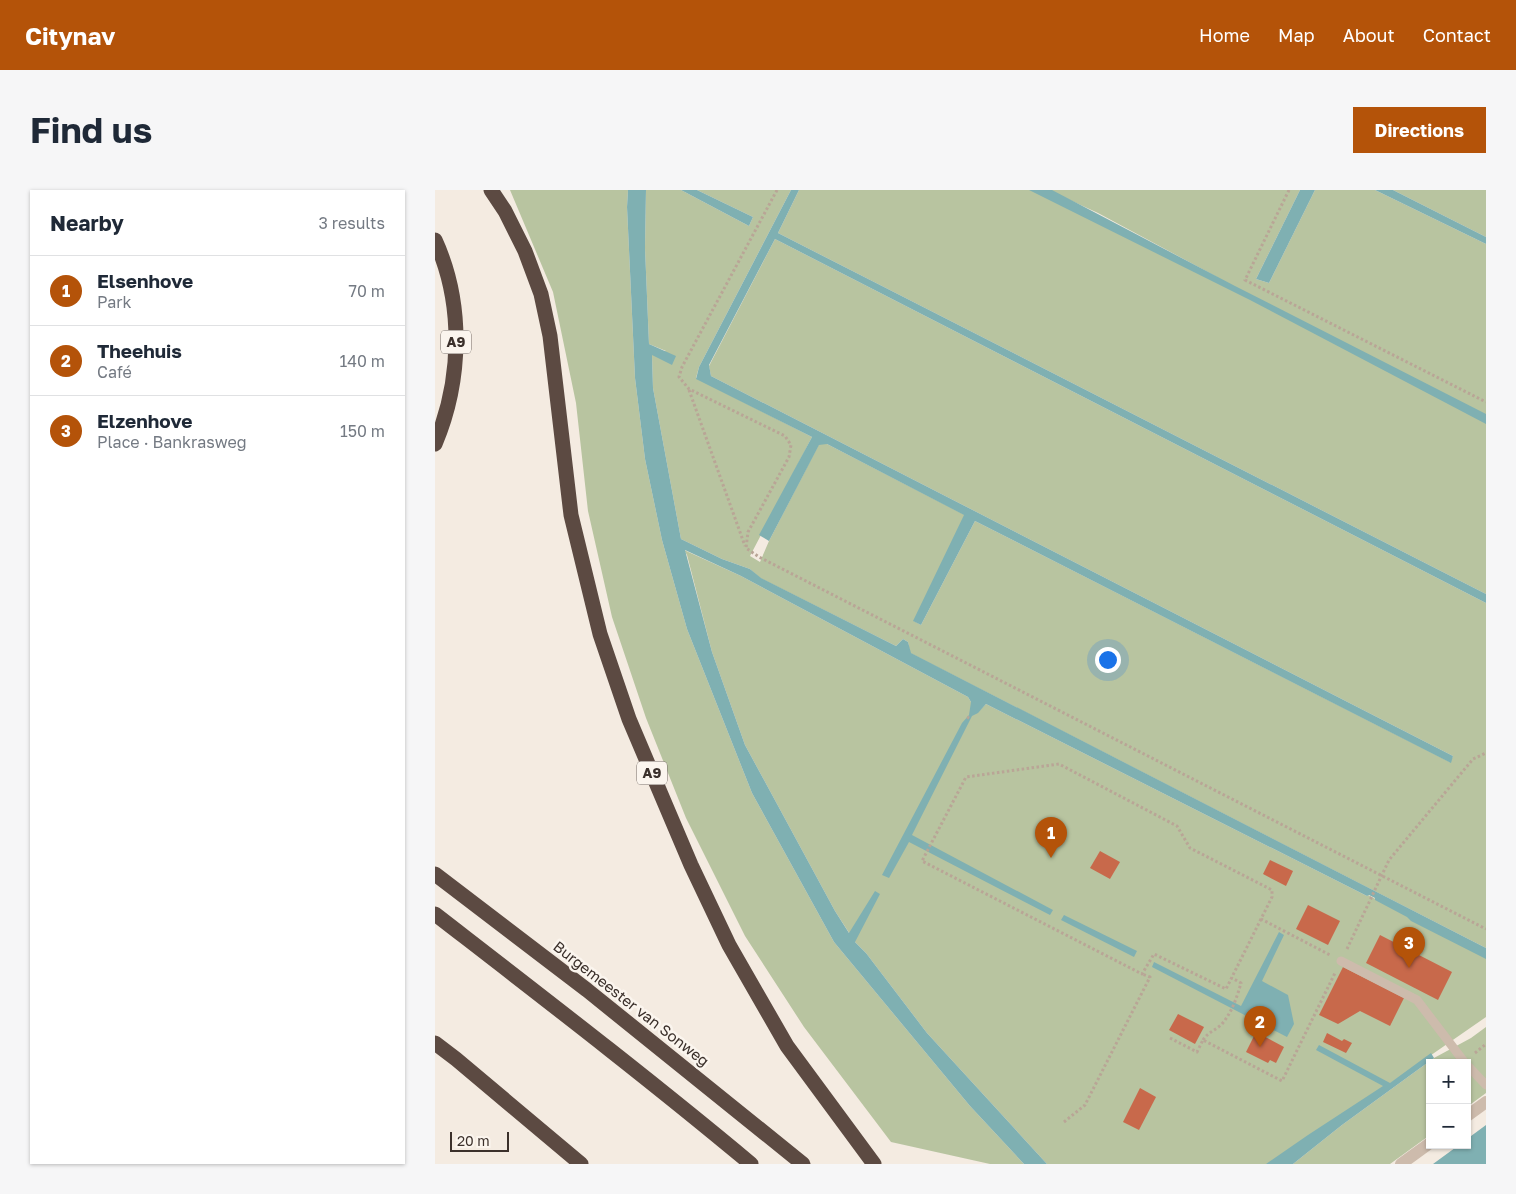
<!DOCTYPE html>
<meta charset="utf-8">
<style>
:root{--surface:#fff;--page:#f6f6f7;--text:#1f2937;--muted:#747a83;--line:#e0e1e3;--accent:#b45309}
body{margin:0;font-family:"Golos Text",sans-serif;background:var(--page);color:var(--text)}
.controls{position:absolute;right:15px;bottom:15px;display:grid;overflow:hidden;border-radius:0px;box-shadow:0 1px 4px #0004}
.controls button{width:45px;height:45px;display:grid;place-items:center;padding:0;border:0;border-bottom:1px solid var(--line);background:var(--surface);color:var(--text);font:25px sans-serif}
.scale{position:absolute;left:15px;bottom:12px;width:59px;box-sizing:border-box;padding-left:5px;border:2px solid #3b302b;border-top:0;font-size:14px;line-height:18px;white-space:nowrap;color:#3b302b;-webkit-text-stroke:4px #fbf5ee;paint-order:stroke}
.you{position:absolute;left:672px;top:469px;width:18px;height:18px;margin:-12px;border:4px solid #fff;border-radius:50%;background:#1a73e8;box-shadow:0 0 0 8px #1a73e833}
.badge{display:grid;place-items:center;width:32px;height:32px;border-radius:50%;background:var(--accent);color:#fff;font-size:16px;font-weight:700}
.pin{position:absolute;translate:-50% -41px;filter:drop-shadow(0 1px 2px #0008)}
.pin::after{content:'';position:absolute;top:26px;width:18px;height:15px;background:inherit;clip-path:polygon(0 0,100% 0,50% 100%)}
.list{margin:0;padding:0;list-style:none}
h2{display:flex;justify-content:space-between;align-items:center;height:65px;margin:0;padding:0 20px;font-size:21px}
h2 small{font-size:16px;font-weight:400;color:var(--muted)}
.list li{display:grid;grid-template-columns:32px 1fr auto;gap:15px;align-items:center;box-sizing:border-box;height:70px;padding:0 20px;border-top:1px solid var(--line)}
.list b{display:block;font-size:19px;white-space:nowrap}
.list p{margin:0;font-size:16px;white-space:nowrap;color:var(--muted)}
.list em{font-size:16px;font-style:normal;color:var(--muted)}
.map{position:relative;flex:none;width:1051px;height:974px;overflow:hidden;border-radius:0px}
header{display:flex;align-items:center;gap:30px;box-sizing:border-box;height:70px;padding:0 25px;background:var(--accent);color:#fff}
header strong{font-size:24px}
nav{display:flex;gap:28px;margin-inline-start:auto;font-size:18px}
.intro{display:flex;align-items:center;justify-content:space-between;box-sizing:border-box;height:120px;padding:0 30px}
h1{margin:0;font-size:35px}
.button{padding:12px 22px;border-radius:0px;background:var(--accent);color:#fff;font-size:18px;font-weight:700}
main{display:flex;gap:30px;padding:0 30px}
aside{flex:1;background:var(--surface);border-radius:0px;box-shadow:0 1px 4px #0004}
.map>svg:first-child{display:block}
.green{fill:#b8c4a0}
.water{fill:#7fb0b2}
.building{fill:#c8694b}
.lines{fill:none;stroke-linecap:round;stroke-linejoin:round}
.path{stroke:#b9a596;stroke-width:3;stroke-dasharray:2.5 2.5;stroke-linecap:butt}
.service{stroke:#cdbbac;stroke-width:9}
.minor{stroke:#cdbbac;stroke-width:12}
.motorway{stroke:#5c4a42;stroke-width:15}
.labels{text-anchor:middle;stroke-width:5;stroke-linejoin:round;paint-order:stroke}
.shield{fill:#fbf5ee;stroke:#756b66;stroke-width:1}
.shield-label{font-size:14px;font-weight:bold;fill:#3b302b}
.street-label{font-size:15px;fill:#3b302b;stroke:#fbf5ee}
</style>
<header>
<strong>Citynav</strong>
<nav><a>Home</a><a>Map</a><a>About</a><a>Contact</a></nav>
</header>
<div class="intro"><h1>Find us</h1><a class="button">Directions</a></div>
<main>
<aside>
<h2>Nearby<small>3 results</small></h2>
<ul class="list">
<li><span class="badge">1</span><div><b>Elsenhove</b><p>Park</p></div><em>70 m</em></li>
<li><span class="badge">2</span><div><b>Theehuis</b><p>Café</p></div><em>140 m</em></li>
<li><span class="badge">3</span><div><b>Elzenhove</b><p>Place · Bankrasweg</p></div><em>150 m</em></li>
</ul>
</aside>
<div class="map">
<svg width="1051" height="974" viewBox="0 0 1051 974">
<rect width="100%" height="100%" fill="#f4ebe1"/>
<g class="green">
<path d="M75,0H193L192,17L200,188L210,269L227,350L252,439L317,603L399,752L535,916L589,974H555L456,952L369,837L310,746L251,628L211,528L177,427L153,321L141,213L118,102Z"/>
<path d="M211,0H246L314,36L318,27L262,0H356L264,177L261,188L377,247L315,366L325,372L334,351L384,254H392L530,325L479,431L486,435L540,331L1015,572L1018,566L276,186L274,176L340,49L1051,413V758L475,463L473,452L468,449L461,456L325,388L315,379L287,369L246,349L218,198L217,165L231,161L214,154L210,58Z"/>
<path d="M364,0H601L784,88L663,23L613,0H865L821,89L834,93L880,0H940L1051,54V404L343,43Z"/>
<path d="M958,0H1051V47Z"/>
<path d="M249,360L306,386L533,507L536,512L545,520L551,514L932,706L933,705L1051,767V827L839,974H612L492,843L431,763L420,752L400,721L310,555L277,462L252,365Z"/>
<path d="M1051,837V903L1032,917V873H995V945L955,974H858L907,935L999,868L1036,848Z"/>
</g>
<g class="water">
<path d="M193,0H211L210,58L214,154L241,166L237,175L217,165L218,198L246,349L287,369L315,379L326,388L461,456L468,449L473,452L476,463L1051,758V769L976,731L972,727L940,710V708L934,705L932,706L551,514L543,523L537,526L477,645L618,720L615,725L474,652L454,688L447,685L527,533L534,525L536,512L533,507L306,386L250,360L277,462L310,555L400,721L414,743L440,701L445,704L420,752L431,763L492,843L612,974H589L535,916L399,752L317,603L252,439L227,350L210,269L200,188L192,17Z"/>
<path d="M246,0H262L318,27L314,36Z"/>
<path d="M356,0H364L343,43L1051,404V413L340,49L274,175L276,186L1018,566L1016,573L540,331L486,435L478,431L529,325L392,254L384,255L334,351L324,345L377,247L261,189L264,177Z"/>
<path d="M594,0H617L800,96L1051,224V234L815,110Z"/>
<path d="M865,0H880L834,93L821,89Z"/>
<path d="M940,0H958L1051,47V54Z"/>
<path d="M629,725L702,761L699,767L626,730Z"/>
<path d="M844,742L849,745L827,791L853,805L859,834L852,847L717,777L719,772L806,816Z"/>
<path d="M884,855L955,893L996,863L999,868L907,935L858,974H831L873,945L948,896L881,860Z"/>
<path d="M1051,935V974H998L1024,955H1032V949Z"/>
</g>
<g class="building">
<path d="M665,661L685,672L675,689L655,678Z"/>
<path d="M835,670L858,681L851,696L828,684Z"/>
<path d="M873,715L905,731L893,755L861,739Z"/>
<path d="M945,745L1017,782L1003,810L931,773Z"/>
<path d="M908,777L969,808L955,836L925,821L903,834L884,825Z"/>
<path d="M743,824L769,837L760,854L734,840Z"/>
<path d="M821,842L849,857L841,873L835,870L833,873L811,862Z"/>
<path d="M892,843L907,851L909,849L917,853L911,863L888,852Z"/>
<path d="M705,898L721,907L704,940L688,932Z"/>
</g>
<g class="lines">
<g class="path">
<path d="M342,0L247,177L244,187L254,199L350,246L356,255L354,267L313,342L311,358L324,367L1051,739"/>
<path d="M854,0L810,90L1051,212"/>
<path d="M254,200L310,356"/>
<path d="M532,527L536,529"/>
<path d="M826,729L791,799L719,764L707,784L487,671L531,587L624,574L742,636L755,658L837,700V707L826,729L895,765"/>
<path d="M912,759L954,670L1038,569L1051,563"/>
<path d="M735,848L762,862L768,850L847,891L900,783"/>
<path d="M768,850C773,842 781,840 787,834C797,822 802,807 806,793L797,788"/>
<path d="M1040,863L1051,854"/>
<path d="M629,932L650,915L715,787L707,784"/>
</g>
<g class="service">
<path d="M906,771L982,810L1030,873"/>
<path d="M1032,875L1051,895"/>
</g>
<g class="minor">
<path d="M1032,926L1051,912"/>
<path d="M966,974L995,953"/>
</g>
<g class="motorway">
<path d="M56,0L70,21L90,61L106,104L115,146L136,325L165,444L194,529L256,675L294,755L352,856L439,974"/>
<path d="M0,50C29,113 27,190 0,254"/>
<path d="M0,684L152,800L368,974"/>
<path d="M0,724C106,806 213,888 316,974"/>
<path d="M0,853L21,869L146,974"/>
</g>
</g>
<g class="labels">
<g class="shield">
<rect x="6" y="140.5" width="30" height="23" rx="4"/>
<rect x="202" y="571.5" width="30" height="23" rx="4"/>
</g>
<g class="shield-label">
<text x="21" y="157">A9</text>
<text x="217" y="588">A9</text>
</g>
<g class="street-label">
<text transform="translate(196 814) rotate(38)" y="5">Burgemeester van Sonweg</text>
</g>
</g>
</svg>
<div class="controls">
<button>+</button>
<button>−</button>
</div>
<div class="scale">20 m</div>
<div class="you"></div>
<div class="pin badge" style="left:616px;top:668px">1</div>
<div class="pin badge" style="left:825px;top:857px">2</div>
<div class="pin badge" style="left:974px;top:778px">3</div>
</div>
</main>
